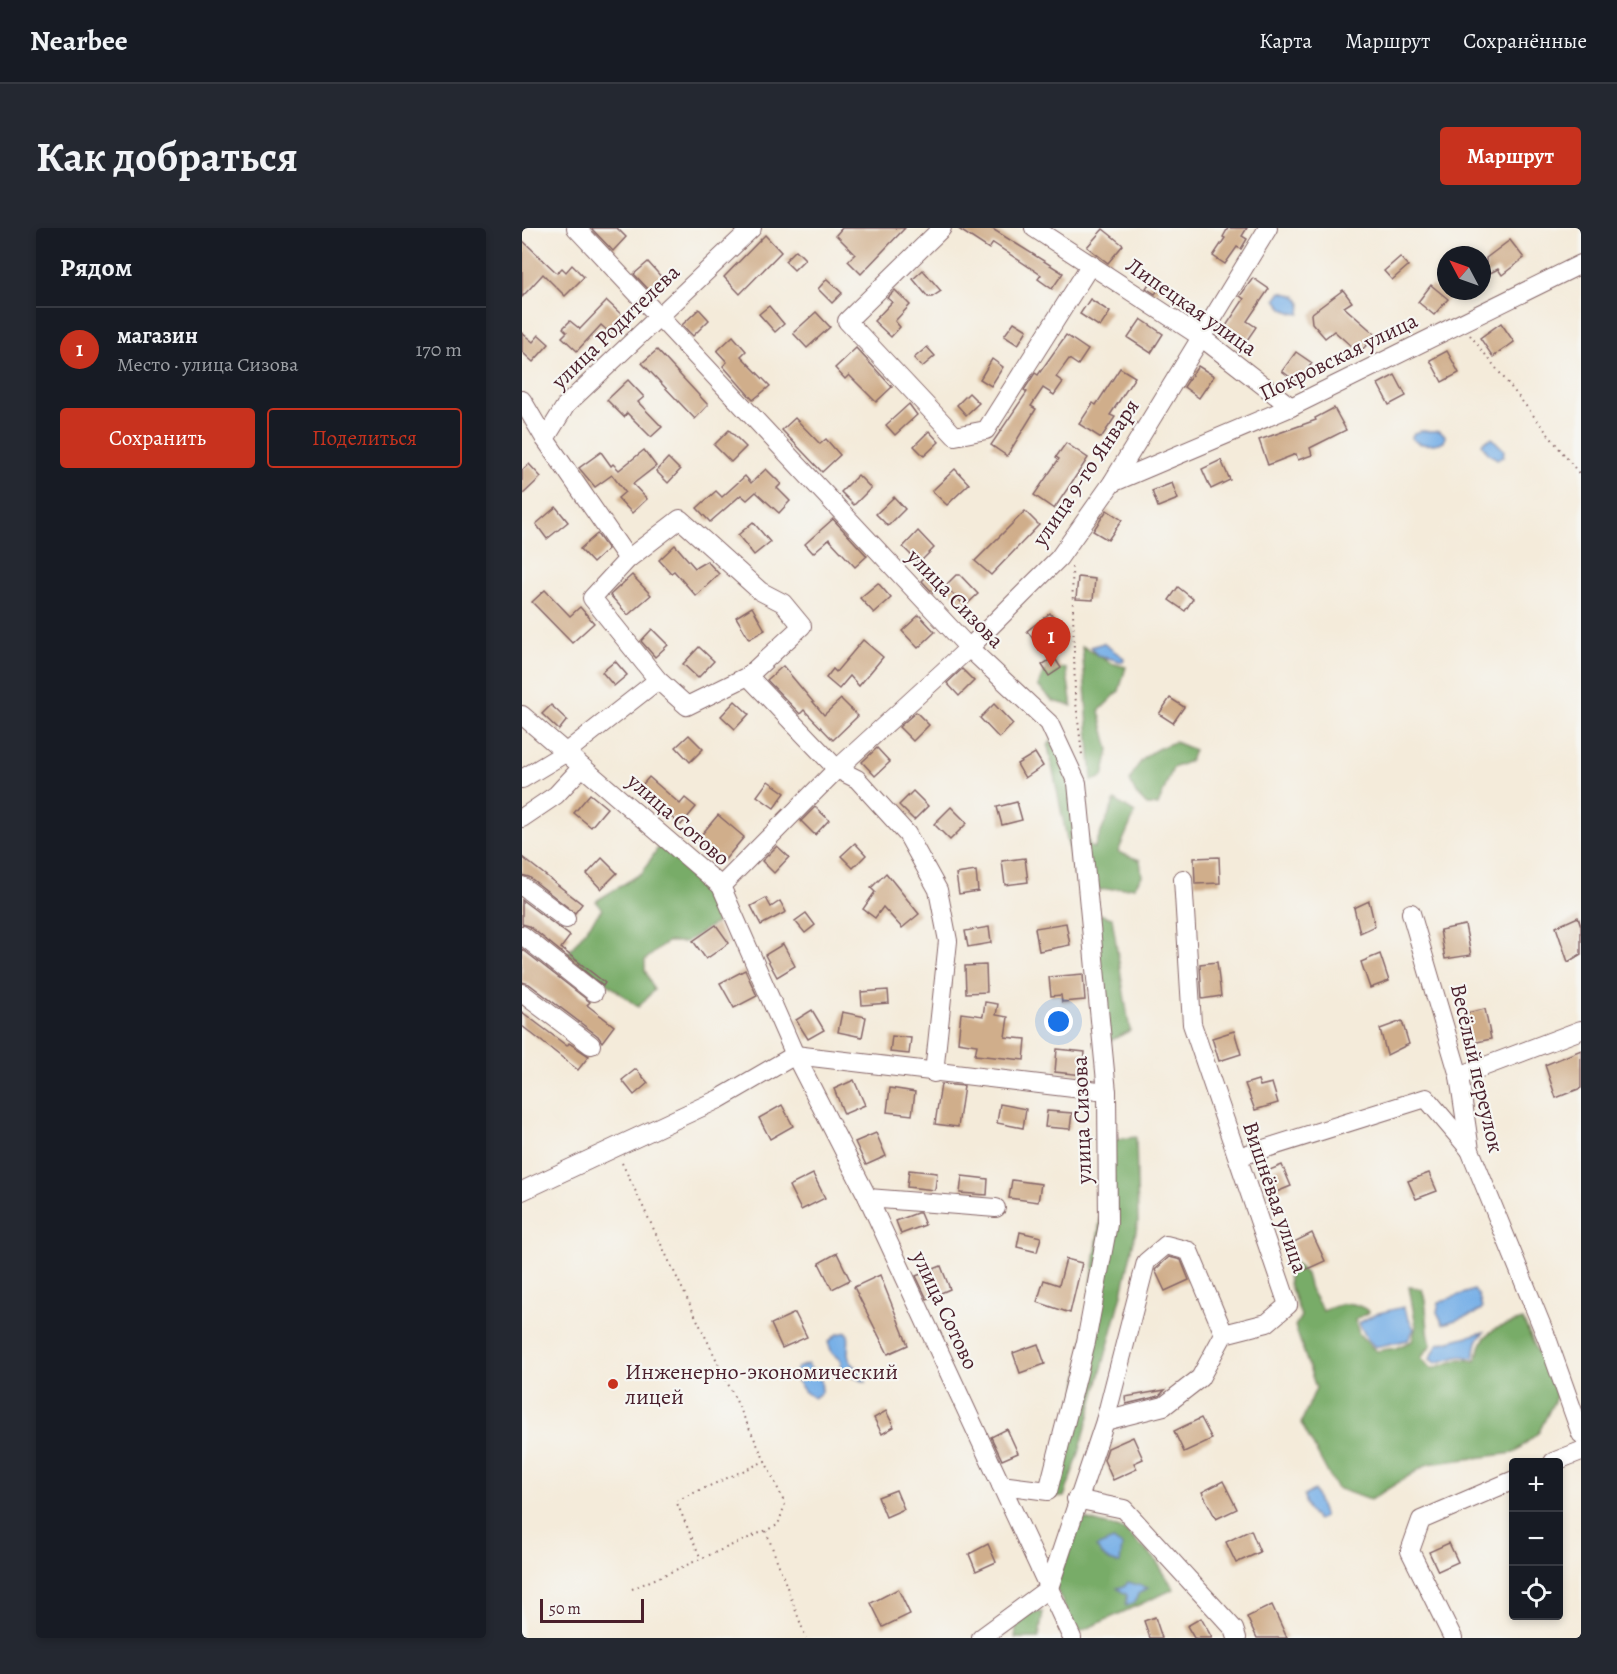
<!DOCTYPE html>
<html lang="ru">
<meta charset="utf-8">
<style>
:root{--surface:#171b24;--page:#242831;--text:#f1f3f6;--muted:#9ea1a6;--line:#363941;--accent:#c8321e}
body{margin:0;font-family:Alegreya,serif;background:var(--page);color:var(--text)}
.controls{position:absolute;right:18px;bottom:18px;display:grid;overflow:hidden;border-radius:6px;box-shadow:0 3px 9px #0003}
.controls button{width:54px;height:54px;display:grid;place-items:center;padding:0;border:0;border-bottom:2px solid var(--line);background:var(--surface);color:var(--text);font:30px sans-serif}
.compass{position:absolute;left:915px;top:18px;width:54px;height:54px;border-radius:50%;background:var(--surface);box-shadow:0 3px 9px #0003;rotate:311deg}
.scale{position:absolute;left:18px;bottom:15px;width:104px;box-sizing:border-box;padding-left:6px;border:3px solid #4a1f2b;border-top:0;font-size:16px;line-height:21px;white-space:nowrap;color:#4a1f2b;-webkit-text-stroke:4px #f6f6f2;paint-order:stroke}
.you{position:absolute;left:537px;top:794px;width:21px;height:21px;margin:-15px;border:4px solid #fff;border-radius:50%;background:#1a73e8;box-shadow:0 0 0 9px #1a73e833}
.badge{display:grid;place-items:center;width:39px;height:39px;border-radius:50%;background:var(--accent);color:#fff;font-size:20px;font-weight:700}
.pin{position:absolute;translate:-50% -50px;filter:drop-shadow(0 2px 3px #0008)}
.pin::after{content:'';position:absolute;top:32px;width:21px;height:18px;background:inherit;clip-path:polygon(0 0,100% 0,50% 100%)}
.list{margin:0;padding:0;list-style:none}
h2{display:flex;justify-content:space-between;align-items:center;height:78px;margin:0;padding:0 24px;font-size:26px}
h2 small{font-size:20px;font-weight:400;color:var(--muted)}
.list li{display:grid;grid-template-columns:39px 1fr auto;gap:18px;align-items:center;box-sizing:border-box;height:84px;padding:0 24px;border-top:2px solid var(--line)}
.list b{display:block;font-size:22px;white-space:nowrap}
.list p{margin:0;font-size:20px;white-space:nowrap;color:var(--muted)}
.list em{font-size:20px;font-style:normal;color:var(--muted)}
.actions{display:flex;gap:12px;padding:18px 24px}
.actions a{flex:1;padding:14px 0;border:2px solid var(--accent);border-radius:6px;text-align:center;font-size:21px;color:var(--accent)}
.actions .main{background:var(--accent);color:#fff}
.icon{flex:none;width:33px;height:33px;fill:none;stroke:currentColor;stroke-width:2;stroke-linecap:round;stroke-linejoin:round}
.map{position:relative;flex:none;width:1059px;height:1410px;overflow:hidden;border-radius:6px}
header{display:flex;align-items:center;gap:36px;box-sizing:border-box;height:84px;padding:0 30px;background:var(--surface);border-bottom:2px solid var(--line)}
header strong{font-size:28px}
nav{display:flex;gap:33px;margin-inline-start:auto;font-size:21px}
.intro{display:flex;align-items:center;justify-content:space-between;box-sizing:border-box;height:144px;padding:0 36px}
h1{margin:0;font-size:42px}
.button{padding:15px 27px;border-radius:6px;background:var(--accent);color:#fff;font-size:21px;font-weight:700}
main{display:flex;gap:36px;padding:0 36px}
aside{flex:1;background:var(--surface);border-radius:6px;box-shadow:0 3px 9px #0003}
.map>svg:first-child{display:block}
.forest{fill:#78ac67;stroke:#616649;stroke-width:1.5}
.water{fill:#78b0e7;stroke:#616889;stroke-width:1.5}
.building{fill:#d0ae8b}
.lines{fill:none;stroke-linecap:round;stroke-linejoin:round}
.minor-casing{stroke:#866668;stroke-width:20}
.path{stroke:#866668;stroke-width:2;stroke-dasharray:1.5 4.5;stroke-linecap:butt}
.minor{stroke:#fff;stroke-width:18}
.poi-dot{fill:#c8321e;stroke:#f6f6f2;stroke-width:2}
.labels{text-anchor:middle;stroke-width:4.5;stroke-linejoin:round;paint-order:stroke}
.street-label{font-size:22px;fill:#4a1f2b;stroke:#f6f6f2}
.poi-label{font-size:22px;fill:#4a1f2b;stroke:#f6f6f2;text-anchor:start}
</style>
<header>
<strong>Nearbee</strong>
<nav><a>Карта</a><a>Маршрут</a><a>Сохранённые</a></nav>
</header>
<div class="intro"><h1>Как добраться</h1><a class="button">Маршрут</a></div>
<main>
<aside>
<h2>Рядом<small></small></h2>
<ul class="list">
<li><span class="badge">1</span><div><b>магазин</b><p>Место · улица Сизова</p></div><em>170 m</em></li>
</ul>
<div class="actions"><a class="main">Сохранить</a><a>Поделиться</a></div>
</aside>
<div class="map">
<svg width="1059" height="1410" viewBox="0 0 1059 1410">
<rect width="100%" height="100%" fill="#f6f6f2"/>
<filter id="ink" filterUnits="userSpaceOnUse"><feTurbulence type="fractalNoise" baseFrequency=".0167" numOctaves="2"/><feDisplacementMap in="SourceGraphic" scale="12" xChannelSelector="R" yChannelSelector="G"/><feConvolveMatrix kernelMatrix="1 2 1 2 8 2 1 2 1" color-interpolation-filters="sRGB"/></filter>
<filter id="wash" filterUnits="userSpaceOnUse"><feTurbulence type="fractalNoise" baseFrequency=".008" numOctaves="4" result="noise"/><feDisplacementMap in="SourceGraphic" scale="24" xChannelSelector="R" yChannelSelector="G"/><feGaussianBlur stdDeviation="1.35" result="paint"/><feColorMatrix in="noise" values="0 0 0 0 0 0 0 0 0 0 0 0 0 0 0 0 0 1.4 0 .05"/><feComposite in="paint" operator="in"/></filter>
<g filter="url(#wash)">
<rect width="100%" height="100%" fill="#f4ebda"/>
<g class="forest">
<path d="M560,418L589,435L604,439L597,463L577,483L587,522L581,549L570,553Z"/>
<path d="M544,440L550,478L531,473L516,458L522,443Z"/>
<path d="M529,513L550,549L568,619L572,620L593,572L613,585L596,624L618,632L620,648L612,659L578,662L552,646L526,518Z"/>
<path d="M653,514L672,522L668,533L651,540L636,577H625L614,566L608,553C616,530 631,521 653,514Z"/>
<path d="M139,615L189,667L194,695L164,714H145L123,732V742L132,762L116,779L46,725L80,681L74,673L120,645Z"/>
<path d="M571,684L590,690L608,803L585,814Z"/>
<path d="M614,909L616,994L599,1070L556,1229L542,1269H530L551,1192L589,912Z"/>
<path d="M764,1026L784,1046L788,1061L801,1083C819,1075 831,1071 847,1084L833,1092L837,1106L854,1123L874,1120L890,1113L894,1098L887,1059L900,1061C907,1080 903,1098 909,1117L899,1130L909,1141L939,1131L954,1133C960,1101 973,1100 1001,1092L1035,1167L1017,1204L992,1225L906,1236L848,1272L814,1260L779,1195L794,1160L773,1098L779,1088L767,1055Z"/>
<path d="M556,1289L602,1302L633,1331L652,1361L555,1405L533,1358Z"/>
<path d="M521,1384L517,1410H493L494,1400L506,1385Z"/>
</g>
<g class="water">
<path d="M759,64L774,68L779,75L778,86C766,85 760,81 754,71Z"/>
<path d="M898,203H917L923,207L922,214C911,217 897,219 889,210L892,205Z"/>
<path d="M970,210L982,222L981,229L975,231L965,224L960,216L962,213Z"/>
<path d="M581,415L602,430L601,434L575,427L569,419Z"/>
<path d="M952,1062L957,1068L960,1081L952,1086L921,1096L915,1084L917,1074Z"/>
<path d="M881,1079L892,1101L886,1112L853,1119L845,1111L837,1095L853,1086Z"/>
<path d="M325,1104C330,1113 322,1125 329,1134C335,1142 343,1143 344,1154L319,1144V1133L310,1125L306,1114L315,1106Z"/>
<path d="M962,1104L955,1113L952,1130L939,1128L913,1135L908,1131L916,1116Z"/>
<path d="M285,1136L299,1152L300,1164L292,1170L283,1164L271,1148L275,1140Z"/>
<path d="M792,1262L802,1289L796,1292C787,1286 783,1279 782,1268Z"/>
<path d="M591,1312L600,1318L598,1335C586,1336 581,1328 574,1319Z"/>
<path d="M606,1354L626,1360L616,1366L613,1374L604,1378L605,1367L595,1360L603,1358Z"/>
</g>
<g id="blocks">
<g class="building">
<path d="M69,0H95L104,9L91,23Z"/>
<path d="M320,0H383L339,46L326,33L333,26L314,7Z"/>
<path d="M435,0H469L541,45L530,61L516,51L519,47L471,15L467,21Z"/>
<path d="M706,0H725L720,8L725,11L719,21L715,19L703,36L691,28L703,10L701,9Z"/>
<path d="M581,1L601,17L586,35L565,19Z"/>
<path d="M243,7L259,24L218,66L202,49Z"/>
<path d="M0,12L35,45L40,40L44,44L50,37L62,49L43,68L21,46L0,69Z"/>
<path d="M988,12L1002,30L980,47L976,41L964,47V30Z"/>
<path d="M274,22L283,31L272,42L263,33Z"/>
<path d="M878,29L886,38L870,52L862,43Z"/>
<path d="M126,34L142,52L129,64L112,46Z"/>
<path d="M401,42L419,63L410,69H406L391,51Z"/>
<path d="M631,50L640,57L633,66L624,60Z"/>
<path d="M731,50L747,61L725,93L734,99L723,115L702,101L722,71L718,68Z"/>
<path d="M305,51L320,65L310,75L296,61Z"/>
<path d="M909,57L926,71L912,87L896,74Z"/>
<path d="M373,62L388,77L373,93L378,99L369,109L352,93L370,74L365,70Z"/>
<path d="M821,62L830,74L822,79L854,107L837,125L812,103L803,110L790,95L789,86Z"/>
<path d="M568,71L588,84L578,99L558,86Z"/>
<path d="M85,73L103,90L88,105L79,97L55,123L40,109L45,104L41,100L48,93L58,101Z"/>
<path d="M247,78L262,96L253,104L237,86Z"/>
<path d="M177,81L187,92L171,108L160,97Z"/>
<path d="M294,84L308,99L285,120L271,105Z"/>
<path d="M619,91L641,106L629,125L606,110Z"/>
<path d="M492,94L505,102L496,117L482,108Z"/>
<path d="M979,95L992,114L971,129L958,110Z"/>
<path d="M0,105L11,114L17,107L27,116L11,134L0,124Z"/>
<path d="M544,107L566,122L556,137L547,131L534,149L541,154L532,167L521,160L509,178L514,181L485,228L469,217L505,164L502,162L513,145L516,147Z"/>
<path d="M211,108L224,123L219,128L248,158L231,172L201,138L205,134L195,123Z"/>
<path d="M405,119L413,128L400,139L392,130Z"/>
<path d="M334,120L370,159L354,174L327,147L323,151L313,140Z"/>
<path d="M135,122L186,177L173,191L120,135Z"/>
<path d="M925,123L937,145L920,154L908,132Z"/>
<path d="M774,124L790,135L776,155L760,143Z"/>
<path d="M470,131L481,139L469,158L458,151Z"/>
<path d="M676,138L692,148L677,170L662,159Z"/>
<path d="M598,140L613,149L588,187L593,189L579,210L557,196L571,175L574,177Z"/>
<path d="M873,147L884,168L867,177L856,156Z"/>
<path d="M106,152L122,169L116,174L140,199L129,209L105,185L102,189L85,172Z"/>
<path d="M447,165L457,175L444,187L435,177Z"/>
<path d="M387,176L395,187L373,207L364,197Z"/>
<path d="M812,180L824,202L788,220L790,227L776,232L774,226L746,237L737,212L794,192L793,190Z"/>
<path d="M273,190L298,216L304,211L318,227L300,244L260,202Z"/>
<path d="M207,202L224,219L209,234L192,217Z"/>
<path d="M407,203L417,214L402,228L392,218Z"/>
<path d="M544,215L566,230L532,281L512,267L537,231L534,229Z"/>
<path d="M122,222L134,238L111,256L125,271L110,285L96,270L103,264L90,247L73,259L57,240L79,224L89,238L91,236L97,242Z"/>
<path d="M146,230L158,242L146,255L134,243Z"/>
<path d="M699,232L708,252L689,261L680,241Z"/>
<path d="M7,236L19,249L0,267V242Z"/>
<path d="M244,241L259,256L255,260L268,273L257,285L234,264L225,272L219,267L188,294L175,280L194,263L200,269L223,248L229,255Z"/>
<path d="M433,241L447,256L425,277L410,263Z"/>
<path d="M336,247L349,260L332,277L319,264Z"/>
<path d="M650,255L656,271L636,279L630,263Z"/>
<path d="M372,269L383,281L366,298L354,286Z"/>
<path d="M34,279L46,294L25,311L14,296Z"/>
<path d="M585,282L600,292L586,312L571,303Z"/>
<path d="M503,283L517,297L469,347L453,333Z"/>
<path d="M311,291L345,328L333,339L307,311L291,325L283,316Z"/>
<path d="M231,294L248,314L232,327L216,307Z"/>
<path d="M396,303L412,320L397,335L381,319Z"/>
<path d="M75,306L86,321L71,335L58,321Z"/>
<path d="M153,317L173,340L185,333L197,346L174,368L152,343L149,345L137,332Z"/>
<path d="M410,343L421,354L411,365L400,353Z"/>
<path d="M110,347L129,367L106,387L88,367Z"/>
<path d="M434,347H438L456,366L443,378L423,358Z"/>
<path d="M556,349L573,351L571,372L554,371Z"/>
<path d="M356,355L369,370L352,385L338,370Z"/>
<path d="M656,359L671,371L663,383L647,372Z"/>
<path d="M23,362L48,388L58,379L72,395L50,415L10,374Z"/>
<path d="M230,379L243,402L227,411L214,389Z"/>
<path d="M528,385L543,405L520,423L505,403Z"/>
<path d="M397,387L413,404L396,420L380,403Z"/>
<path d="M130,401L146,417L133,429L119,413Z"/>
<path d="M341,412L361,429L337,458L328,448L317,461L304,450L311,441L314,444Z"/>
<path d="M177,419L192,433L176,450L161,436Z"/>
<path d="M532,429L539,440L527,448L520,437Z"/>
<path d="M93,433L105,447L92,458L80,444Z"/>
<path d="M261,438L302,487L319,471L336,488L311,512L282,482L278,486L245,452Z"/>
<path d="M440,441L452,453L437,468L425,455Z"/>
<path d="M648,470L662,479L651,495L637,486Z"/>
<path d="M213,473L227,486L213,501L199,488Z"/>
<path d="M472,476L491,496L477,510L458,490Z"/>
<path d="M29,477L45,492L37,502L20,486Z"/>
<path d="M394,484L407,497L391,513L377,499Z"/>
<path d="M167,507L181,521L168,534L154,519Z"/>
<path d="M355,520L368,534L353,548L340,534Z"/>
<path d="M513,525L521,538L503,550L495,536Z"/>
<path d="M127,549L158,576L163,570L174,579L159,597L116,562Z"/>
<path d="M246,553L263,565L252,580L235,568Z"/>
<path d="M391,563L406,578L392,592L377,577Z"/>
<path d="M68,566L85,580L69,599L52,585Z"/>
<path d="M495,574L500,592L480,597L475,579Z"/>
<path d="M293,579L307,592L293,607L279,593Z"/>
<path d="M429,579L445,595L428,612L412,596Z"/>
<path d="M196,587L222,609L201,634L175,612Z"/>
<path d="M333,615L344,627L331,640L319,628Z"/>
<path d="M255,618L267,629L252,645L240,633Z"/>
<path d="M0,629L60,676L53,685L7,649L0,647Z"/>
<path d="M697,629L698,655L673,656L672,630Z"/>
<path d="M80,630L95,645L79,661L65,646Z"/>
<path d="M503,630L506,654L483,657L480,633Z"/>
<path d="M454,643L456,663L437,666L434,646Z"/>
<path d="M364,645L397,686L380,700L361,679L353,690L341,681L353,664L349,660Z"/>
<path d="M244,670L249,679L258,673L264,684L239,697L229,678Z"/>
<path d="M0,672L48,708L39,720L83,755L81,758L7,698L0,696Z"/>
<path d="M847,673L853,698L838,705L832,680Z"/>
<path d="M284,685L293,697L283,705L273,693Z"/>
<path d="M1056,689L1059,698V726L1046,734L1034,699Z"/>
<path d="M544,695L548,717L517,723L513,700Z"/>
<path d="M194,697L207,715L184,731L171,713Z"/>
<path d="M943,697L949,727L923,731L918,702Z"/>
<path d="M467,699L469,715L446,719L443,703Z"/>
<path d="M261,716L273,738L255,749L243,727Z"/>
<path d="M0,721L68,774L65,777L92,798L80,814L76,808L7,756L0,754Z"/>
<path d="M858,726L867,753L848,760L839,734Z"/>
<path d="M695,734L699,768L680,771L678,736Z"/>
<path d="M464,737L465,764L444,765L443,738Z"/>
<path d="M223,742L235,768L212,780L198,755Z"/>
<path d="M561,746L563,772L540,774L539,767L529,768L527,749Z"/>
<path d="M366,762L367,775L340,777L339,764Z"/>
<path d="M463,774L476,776L474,787L486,789L483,809L504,811L502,832L453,827L455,817L436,814L439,785L461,788Z"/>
<path d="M963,781L969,811L946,816L940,786Z"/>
<path d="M290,782L302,802L286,811L274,792Z"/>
<path d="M0,784L45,818L47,815L67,828L56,842L0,798Z"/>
<path d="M320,784L344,789L340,809L316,804Z"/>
<path d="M880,793L887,816L865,827L858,801Z"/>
<path d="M712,803L719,826L697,833L690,810Z"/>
<path d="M370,808L389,810L387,826L368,824Z"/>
<path d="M535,821L563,824L561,847L533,844Z"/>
<path d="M1059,822V860L1034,870L1023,837Z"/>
<path d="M114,841L126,855L112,867L100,852Z"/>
<path d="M332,852L343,877L322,886L312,861Z"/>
<path d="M736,852L738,858L750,855L756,875L733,882L723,856Z"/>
<path d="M419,856L442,858L436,899L413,896Z"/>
<path d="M368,860L393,864L390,887L365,884Z"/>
<path d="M478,876L504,881L501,900L475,895Z"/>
<path d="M260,877L271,898L248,911L237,890Z"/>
<path d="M525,883L550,885L548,901L523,899Z"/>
<path d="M354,905L364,928L344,937L333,914Z"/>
<path d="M760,937L769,958L747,967L738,946Z"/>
<path d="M387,942L415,945L413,962L385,959Z"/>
<path d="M907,945L915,963L894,971L886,953Z"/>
<path d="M291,946L303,970L279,982L267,958Z"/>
<path d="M440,948L466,951L465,967L438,965Z"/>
<path d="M490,952L519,956L516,974L487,970Z"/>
<path d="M395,985H398L403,997L379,1006L374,993Z"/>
<path d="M498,1004L519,1009L515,1024L495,1019Z"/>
<path d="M790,1005L803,1033L783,1042L770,1015Z"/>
<path d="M315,1025L328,1052L310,1061L297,1035Z"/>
<path d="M647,1029L659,1032L667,1052L643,1063L633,1042Z"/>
<path d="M544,1031L560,1035L548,1085L515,1074L522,1052L537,1057Z"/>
<path d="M419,1038L428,1061L405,1071L394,1048Z"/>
<path d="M358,1047L386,1117L366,1126L332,1059Z"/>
<path d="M273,1085L285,1109L260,1120L249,1096Z"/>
<path d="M516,1116L523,1136L498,1145L491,1125Z"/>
<path d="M643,1162L637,1168L604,1176L603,1169Z"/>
<path d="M364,1183L372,1199L360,1206L352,1190Z"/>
<path d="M679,1190L690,1211L662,1224L652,1203Z"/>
<path d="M485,1201L496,1225L480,1232L469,1209Z"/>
<path d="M611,1209L621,1231L612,1235L615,1241L591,1252L582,1232L586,1220Z"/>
<path d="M701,1253L715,1281L694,1291L680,1264Z"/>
<path d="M374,1262L382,1281L364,1289L356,1269Z"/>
<path d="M729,1302L738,1324L714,1335L704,1314Z"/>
<path d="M927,1315L936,1334L916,1343L907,1324Z"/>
<path d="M466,1316L474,1334L454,1343L447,1326Z"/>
<path d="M376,1361L388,1386L361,1399L349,1375Z"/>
<path d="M750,1377L765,1410H735L725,1389Z"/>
<path d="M633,1389L640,1410H628L622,1393Z"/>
<path d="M679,1390L690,1410H672L665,1398Z"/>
</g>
</g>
</g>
<g filter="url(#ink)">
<use href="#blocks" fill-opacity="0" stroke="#866668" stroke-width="1.5"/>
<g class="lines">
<defs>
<g id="minor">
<path d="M54,0L447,420L527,495L555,555L585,864L586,996L564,1114L526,1263L479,1257"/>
<path d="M420,0L325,93L433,208L464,202L569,36"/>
<path d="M512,0L679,109L769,179"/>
<path d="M0,172L23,211L106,331"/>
<path d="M23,211L44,177L230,0"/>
<path d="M590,255L769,179L1059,36"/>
<path d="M158,291L238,363L261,375L280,398L226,448L165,478L136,452L70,370L106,331Z"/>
<path d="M226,448L315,541L335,551L385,606L416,662L426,713L412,845"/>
<path d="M0,487L199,658L273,827L346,970L550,1410"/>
<path d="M0,551L43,525L136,452"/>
<path d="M0,590L34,567L60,539"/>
<path d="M0,658L44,691"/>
<path d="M199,658L315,541L447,420L537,330L590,255L746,0"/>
<path d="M889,685L937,848L948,922L1026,1113L1059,1206"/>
<path d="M0,707L72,764"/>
<path d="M0,765L69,817"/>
<path d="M937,848L1059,802"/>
<path d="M716,929L904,870L948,922"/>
<path d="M0,963L197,871L273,827L585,864"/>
<path d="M346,970L474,980"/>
<path d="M583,1193L642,1178L678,1150L702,1106L745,1095L766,1077L670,796L661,651"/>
<path d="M1031,1234L1059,1223"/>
<path d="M554,1271L602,1281L712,1401L715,1410"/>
<path d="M459,1410L527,1360L583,1193L624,1034L644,1017L667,1023L702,1106"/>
<path d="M931,1410L888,1323L899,1292L992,1252"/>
</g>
</defs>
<use href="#minor" class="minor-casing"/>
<g class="path">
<path d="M948,107L1059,248"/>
<path d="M550,339L553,466L560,527"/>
<path d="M100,935L243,1233"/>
<path d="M244,1303L284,1410"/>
<path d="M110,1361L256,1297L263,1276L243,1233L154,1273L179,1331"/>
</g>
<use href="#minor" class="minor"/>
</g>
</g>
<circle class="poi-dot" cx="91" cy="1156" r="6"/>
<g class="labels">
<g class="street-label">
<text transform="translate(670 78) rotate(35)" y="8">Липецкая улица</text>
<text transform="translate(93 98) rotate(-44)" y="8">улица Родителева</text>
<text transform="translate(816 128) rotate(-26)" y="8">Покровская улица</text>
<text transform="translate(563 244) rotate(-56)" y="8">улица 9-го Января</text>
<text transform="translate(434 370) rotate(46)" y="8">улица Сизова</text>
<text transform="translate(157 591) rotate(41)" y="8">улица Сотово</text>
<text transform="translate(956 840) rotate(77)" y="8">Весёлый переулок</text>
<text transform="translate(559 892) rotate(-92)" y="8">улица Сизова</text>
<text transform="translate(754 969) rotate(71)" y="8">Вишнёвая улица</text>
<text transform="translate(424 1082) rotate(65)" y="8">улица Сотово</text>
</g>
<g class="poi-label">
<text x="103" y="1151">Инженерно-экономический<tspan x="103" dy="25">лицей</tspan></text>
</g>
</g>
</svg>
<div class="controls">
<button>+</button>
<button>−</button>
<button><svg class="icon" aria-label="locate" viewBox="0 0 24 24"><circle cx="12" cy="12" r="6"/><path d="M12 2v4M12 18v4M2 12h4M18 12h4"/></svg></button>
</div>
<svg class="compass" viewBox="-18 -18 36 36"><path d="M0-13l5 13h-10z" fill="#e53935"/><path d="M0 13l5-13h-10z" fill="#9ea1a6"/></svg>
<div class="scale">50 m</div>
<div class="you"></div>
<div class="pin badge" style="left:529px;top:439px">1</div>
</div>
</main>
